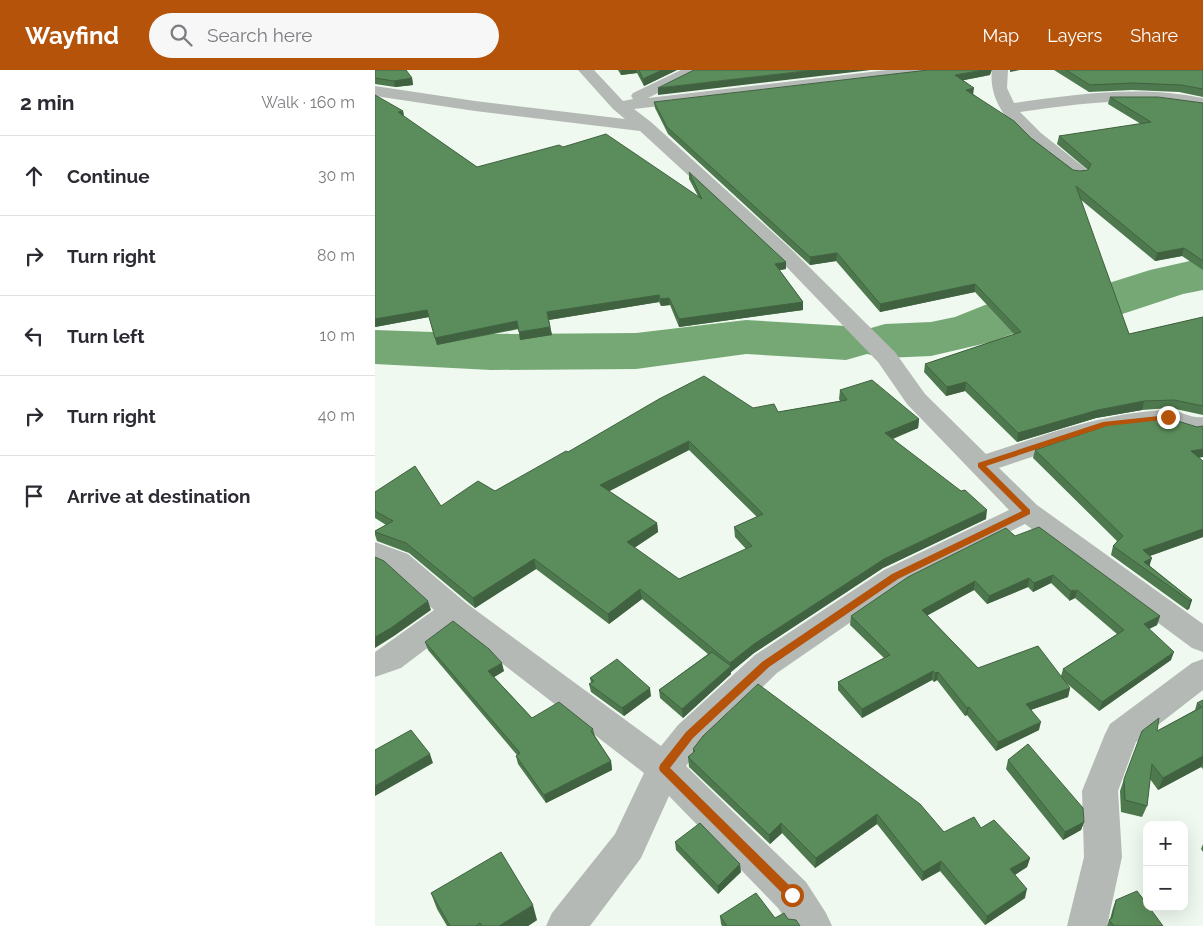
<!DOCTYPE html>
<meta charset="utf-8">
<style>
:root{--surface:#fff;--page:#f7f7f7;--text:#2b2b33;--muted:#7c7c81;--line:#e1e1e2;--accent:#b45309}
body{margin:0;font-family:Raleway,sans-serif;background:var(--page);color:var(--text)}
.controls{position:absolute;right:15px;bottom:15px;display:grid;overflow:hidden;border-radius:10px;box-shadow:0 5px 20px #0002}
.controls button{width:45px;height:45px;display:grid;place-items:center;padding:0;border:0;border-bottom:1px solid var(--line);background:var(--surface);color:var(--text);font:25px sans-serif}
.stop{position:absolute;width:15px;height:15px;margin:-11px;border:4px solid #b45309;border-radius:50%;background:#fff}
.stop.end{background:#b45309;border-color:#fff;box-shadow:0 1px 5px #0008}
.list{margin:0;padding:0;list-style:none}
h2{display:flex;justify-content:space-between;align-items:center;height:65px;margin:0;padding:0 20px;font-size:21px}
h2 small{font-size:16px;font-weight:400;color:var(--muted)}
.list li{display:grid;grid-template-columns:32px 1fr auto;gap:15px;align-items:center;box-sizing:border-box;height:80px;padding:0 20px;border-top:1px solid var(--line)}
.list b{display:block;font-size:19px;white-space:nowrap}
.list em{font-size:16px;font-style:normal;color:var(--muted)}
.icon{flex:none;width:28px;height:28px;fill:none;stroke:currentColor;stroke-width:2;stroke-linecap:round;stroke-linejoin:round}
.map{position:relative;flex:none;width:828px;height:856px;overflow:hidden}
header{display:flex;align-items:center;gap:30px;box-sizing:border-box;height:70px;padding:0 25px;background:var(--accent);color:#fff}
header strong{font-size:24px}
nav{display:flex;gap:28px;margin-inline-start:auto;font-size:18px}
.search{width:350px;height:45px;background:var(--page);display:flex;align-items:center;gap:12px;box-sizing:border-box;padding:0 18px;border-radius:28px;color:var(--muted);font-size:19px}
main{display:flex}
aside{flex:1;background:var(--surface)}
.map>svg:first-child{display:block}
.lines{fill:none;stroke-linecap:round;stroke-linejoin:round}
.river{fill:#76a875;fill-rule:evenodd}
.street{fill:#b5b9b5;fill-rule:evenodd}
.wall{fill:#4e784e;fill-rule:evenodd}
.shaded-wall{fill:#406240}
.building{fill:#5b8c5b;stroke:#406240;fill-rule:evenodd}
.route{fill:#b45309}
</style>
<header>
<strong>Wayfind</strong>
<div class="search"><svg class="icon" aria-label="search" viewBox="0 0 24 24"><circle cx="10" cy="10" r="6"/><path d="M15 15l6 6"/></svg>Search here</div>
<nav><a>Map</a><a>Layers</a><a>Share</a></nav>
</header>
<main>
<aside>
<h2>2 min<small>Walk · 160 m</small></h2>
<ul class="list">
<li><svg class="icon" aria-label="ahead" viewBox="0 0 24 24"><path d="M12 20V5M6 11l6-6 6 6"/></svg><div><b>Continue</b></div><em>30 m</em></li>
<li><svg class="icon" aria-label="right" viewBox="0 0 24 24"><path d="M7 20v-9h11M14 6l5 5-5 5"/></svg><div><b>Turn right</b></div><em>80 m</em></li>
<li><svg class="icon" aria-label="left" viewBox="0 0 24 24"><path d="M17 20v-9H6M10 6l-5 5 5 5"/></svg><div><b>Turn left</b></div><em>10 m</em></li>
<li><svg class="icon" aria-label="right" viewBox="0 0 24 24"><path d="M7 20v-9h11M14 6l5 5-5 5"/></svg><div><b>Turn right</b></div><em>40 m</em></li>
<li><svg class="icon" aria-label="arrive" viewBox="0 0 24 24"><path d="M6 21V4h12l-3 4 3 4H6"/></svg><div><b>Arrive at destination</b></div></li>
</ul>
</aside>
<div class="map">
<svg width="828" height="856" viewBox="0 0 828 856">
<rect width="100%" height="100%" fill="#eff9ef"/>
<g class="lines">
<path class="river" d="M828,188V220L808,224L720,253H674L650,259L616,272L556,286L510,288L492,284L471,290L371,284L261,299L116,300L0,294V260L116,264L261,263L371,250L471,256L489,260L510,254L556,252L580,247L610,235L673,219H715L775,200Z"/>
<g class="street">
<path d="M203,0H219L248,31L258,29L256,26L258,23L306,0H326L323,3L273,28L512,0H560L557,3L552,5L259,39L276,52L415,178L520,282L550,324L611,384C670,365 727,343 791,340C804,339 815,349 828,347V363L820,364L791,355L734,361L624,398L662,435L828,554V582L817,578L650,454L531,514L402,603L327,675L311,696L431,812L451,843L457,856H415L403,838L294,726L266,788L215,856H171L177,843L240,764L269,703L80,557L26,598L0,607V582L59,540L13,498L0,493V472L33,484L91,533L286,676L303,655L380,585L509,500L634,440L532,334L503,292L401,186L265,61L100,41L0,26V16L100,31L250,49L238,39Z"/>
<path d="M617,0H633L632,18L639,33C703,24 764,15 828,28V38C766,25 707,33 645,42L666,63L710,98L713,102L710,106L704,107L698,106C665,80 611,47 617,0Z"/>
<path d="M828,589V620L761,672L743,721L747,787L732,856H692L709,787L707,721L730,664L735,654L817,593Z"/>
</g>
</g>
<g class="wall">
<path d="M0,0L37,8L38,15L20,17L0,14V15Z"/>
<path d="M243,0H302L269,16L262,3L246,5Z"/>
<path d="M679,0H828V27L804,22L757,20L714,22Z"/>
<path d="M615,5L588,10L598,24L698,100L705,101L713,100L682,74L684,66L766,54L733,34L735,27L828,33V200L807,186L780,191L705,129L754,264L828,247V345L796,338L767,340L721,348L642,372L590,321L571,326L549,302L550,294L639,264L600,222L505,242L461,191L435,195L293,64L280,38L279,32Z"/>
<path d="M28,41L29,47L102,97L188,77L323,126L314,109V102L411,199L404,200L428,232V240L304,257L295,235L286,236L284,232L174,250L177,265L145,270L144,259L62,275L54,247L0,257Z"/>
<path d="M465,320L544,349L543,358L518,369L611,449L508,498L379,583L356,602V604L308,648L285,628L284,620L333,584L267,529L234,554L161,499L100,538L34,483L2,471L0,465V461L11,455L0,448V422L66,436L120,421L193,382L378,338L403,342L465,331L464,329ZM314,380L382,447L359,457L360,467L371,479L304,509L259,478L283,462L282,453L234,421Z"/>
<path d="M822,357L824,388L828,391V467L775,486V496L817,530L814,539L812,540L736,485L738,476L742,471L658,388L660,380Z"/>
<path d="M640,466L785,546L782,555L774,559L796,590L724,641L689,611L695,618L693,627L656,640L664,660L621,681L592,645L590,646L562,610L559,612L557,610L487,648L463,620V612L509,588L475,555L476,546ZM676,513L694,530L695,529L694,531L700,528L742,564L688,599L686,606L603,598L552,545L599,520L612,534L653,517L658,522Z"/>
<path d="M50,572L129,601L119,607L157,648L218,659L220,666L236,691L237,700L171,733L143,694L141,686L142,685L53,580Z"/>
<path d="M215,608L276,626L249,646L216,622L214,614L216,613Z"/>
<path d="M828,630V699L826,697L783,720L775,709L772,736L767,747L746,742L745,721L749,709L782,661L820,640L822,633Z"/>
<path d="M318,679L569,762L606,758L655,788L652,797L640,805L650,828L610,855L565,801L547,811L502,754L440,798L407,763L395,774L314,697L313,687L318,683Z"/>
<path d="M633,690L709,752L706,760L688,770L631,699Z"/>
<path d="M300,772L366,802L343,824L301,780Z"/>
<path d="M828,774V782L826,779Z"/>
<path d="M56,823L162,850L153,856H72L62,839Z"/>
<path d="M741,830L788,856H732L734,850L735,849L738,838Z"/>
<path d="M345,846L413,849L425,856H347L346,854Z"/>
</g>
<g class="shaded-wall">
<path d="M246,0H262V3L246,5Z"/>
<path d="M287,0H302L269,16L268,9Z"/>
<path d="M439,0H496L283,25V18Z"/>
<path d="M608,0H617L615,5L580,12V5Z"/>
<path d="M635,0H645L635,2Z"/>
<path d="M37,8L38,15L20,17L19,11Z"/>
<path d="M599,18L598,25L591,20Z"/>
<path d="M28,41L29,47L23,42Z"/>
<path d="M809,178L807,186L780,191L782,183Z"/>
<path d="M462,183L461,191L435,195V187Z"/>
<path d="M411,192V199L400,201V194Z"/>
<path d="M600,214V222L505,242V234Z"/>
<path d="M284,225V232L173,250L172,242Z"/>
<path d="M294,228L295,235L286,236L285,229Z"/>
<path d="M428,232V240L304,257V249Z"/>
<path d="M52,240L54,247L0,257V249Z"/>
<path d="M142,251L144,258L62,275L60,268Z"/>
<path d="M175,257L177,265L145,270L144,262Z"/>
<path d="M591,312L590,321L571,326L572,317Z"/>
<path d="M769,331L767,340L721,348L642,372L643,363L723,340Z"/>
<path d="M544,349L543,358L509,372L510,363Z"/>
<path d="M314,371V380L227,425L225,415Z"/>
<path d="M828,379V387L813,390L816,381Z"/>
<path d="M612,440L611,449L508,498L379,583L356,602V604L308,648L307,639L355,596V593L379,574L509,489Z"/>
<path d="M282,453L283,462L253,482L252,472Z"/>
<path d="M828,459V467L766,489L768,480Z"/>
<path d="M777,488L774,497L769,492Z"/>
<path d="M159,489L161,499L100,538L98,528Z"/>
<path d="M678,505L676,513L658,522L659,513Z"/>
<path d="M654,508L653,517L612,534L614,526Z"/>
<path d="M600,511L599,520L546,549L547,540Z"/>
<path d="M265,519L267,529L234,554L233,544Z"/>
<path d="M699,520H702L700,528L694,531L695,529L694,530L696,521Z"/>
<path d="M817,530L814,539L812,540L815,531Z"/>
<path d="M53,531L56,540L19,566L0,578V567Z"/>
<path d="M785,546L782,555L766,563L769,554Z"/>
<path d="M799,582L796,590L724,641L727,632Z"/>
<path d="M127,593L129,601L116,609L113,601Z"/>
<path d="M558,601L557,610L487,648V639Z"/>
<path d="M563,602L562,610L559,612L560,603Z"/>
<path d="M275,618L276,626L249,646L247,638Z"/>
<path d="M695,618L693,627L649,642L651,634Z"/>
<path d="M594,637L592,645L590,646L592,638Z"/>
<path d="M666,652L664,660L621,681L623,672Z"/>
<path d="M55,684L58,693L0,726V716Z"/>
<path d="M828,686V691L826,697L783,720L788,708Z"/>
<path d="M236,691L237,700L171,733L169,725Z"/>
<path d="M502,744V754L440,798L441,788Z"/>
<path d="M709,752L706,760L688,770L690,762Z"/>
<path d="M406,753L407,763L395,774L394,765Z"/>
<path d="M655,788L652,797L633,809L635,799Z"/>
<path d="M566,791L565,801L547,811L548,802Z"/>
<path d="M365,794L366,802L343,824V816Z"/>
<path d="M652,819L650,828L610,855L612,846Z"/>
<path d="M158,835L162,850L153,856H124Z"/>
</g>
<g class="building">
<path d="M0,0H31L37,8L19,11L0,8Z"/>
<path d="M264,0H287L268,9Z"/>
<path d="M319,0H439L283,18Z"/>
<path d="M553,0H608L580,5L599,18L591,20L639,51L656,68L698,100L705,101L713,100L716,94L684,66L776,52L735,27H783L828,33V191L809,178L782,183L701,116L754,264L828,247V336L799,330L769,331L723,340L643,363L591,312L572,317L550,294L646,262L600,214L505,234L462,183L435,187L292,57L279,32Z"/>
<path d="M691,0H828V19L806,15L758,13L715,15Z"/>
<path d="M0,25L28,41L23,42L102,97L184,75L188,77L231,64L327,129L314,102L411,192L400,194L428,232L304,249L294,228L285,229L284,225L172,242L175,257L144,262L142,251L60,268L52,240L0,249Z"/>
<path d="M329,306L378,338L399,334L403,342L472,330L465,320L497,310L544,349L510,363L586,421L590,420L612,440L509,489L379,574L355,593L265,519L233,544L159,489L98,528L31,473L0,462V461L18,451L0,441V422L40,396L66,436L103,411L120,421L191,381L193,382L284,329ZM314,371L388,444L359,457L377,476L304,509L252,472L282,453L225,415Z"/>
<path d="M793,348L822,357L828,356V379L816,381L828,391V459L768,480L777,488L769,492L817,530L815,531L738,476L748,466L660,380L736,354Z"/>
<path d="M664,457L785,546L769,554L799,582L727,632L688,599L749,560L702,520L696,523L699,520L696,521L678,505L659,513L654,508L614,526L600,511L547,540L603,598L663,576L695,618L651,634L666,652L623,672L594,637L592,638L563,602L560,603L558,601L487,639L463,612L515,585L476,546L533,507L631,458L640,466Z"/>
<path d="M0,487L9,491L53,531L16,558L0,567Z"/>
<path d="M78,551L114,579L127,593L113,601L157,648L184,632L218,659L216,661L236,691L169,725L141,686L145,683L50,572Z"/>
<path d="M337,582L356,596L307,639L284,620Z"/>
<path d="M242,589L275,618L247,638L214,614L219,611L215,608Z"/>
<path d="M383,614L545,734L569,762L599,747L606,758L619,750L655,788L635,799L652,819L612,846L566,791L548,802L502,744L441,788L406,753L394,765L313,687L320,681L318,679L328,666Z"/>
<path d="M828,630V686L788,708L777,694L772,736L750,730L749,709L767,661L784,648L782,661L827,637L822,633Z"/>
<path d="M36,660L55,684L0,716V680Z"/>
<path d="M653,674L708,738L709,752L690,762L633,690Z"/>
<path d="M325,753L365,794L343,816L300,772Z"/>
<path d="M126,782L158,835L124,856H107L105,853L101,856H75L56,823Z"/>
<path d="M762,821L772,834V837H774L788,856H739L734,850L737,848L741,830Z"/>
<path d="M381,823L400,848L409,843L413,849L421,850L425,856H352L345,846Z"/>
</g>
<path class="route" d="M793,345H796V349L732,356L611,396L655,440V444L523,509L394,597L318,668L295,698L421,822L423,825L421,829L417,831L413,829L285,701L284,698L285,695L311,662L387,592L517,504L647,441L603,397V393L728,352Z"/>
</svg>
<div class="controls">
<button>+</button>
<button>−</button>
</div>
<div class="stop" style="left:417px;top:825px"></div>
<div class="stop end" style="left:793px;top:347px"></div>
</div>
</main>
